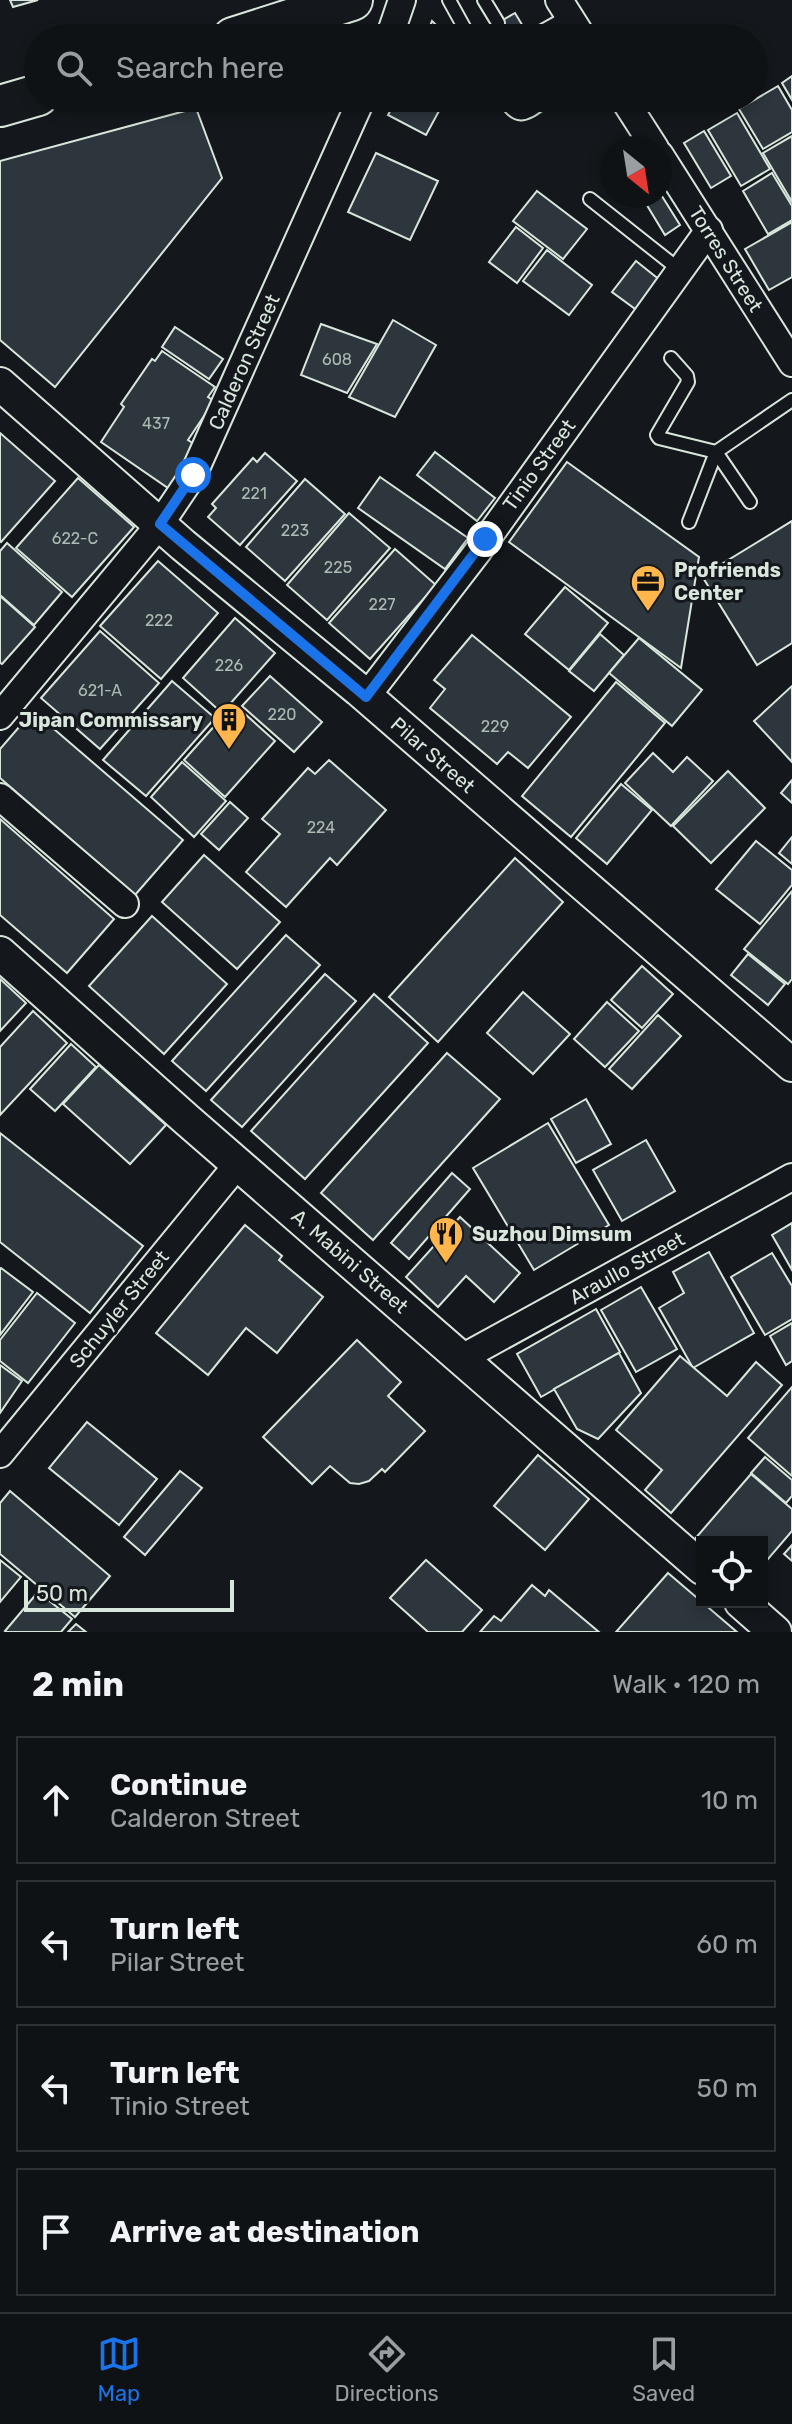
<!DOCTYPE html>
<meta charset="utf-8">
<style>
:root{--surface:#0f1215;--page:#181b1e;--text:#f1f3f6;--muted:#9b9ea0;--line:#2f3234;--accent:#1a73e8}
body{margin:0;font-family:Rubik,sans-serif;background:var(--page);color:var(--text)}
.controls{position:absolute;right:24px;bottom:24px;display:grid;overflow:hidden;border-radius:0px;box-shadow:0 4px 12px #0003}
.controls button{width:72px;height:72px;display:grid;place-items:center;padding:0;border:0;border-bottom:2px solid var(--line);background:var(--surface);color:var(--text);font:40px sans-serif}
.compass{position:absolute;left:600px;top:136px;width:72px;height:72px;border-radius:50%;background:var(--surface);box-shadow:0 4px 12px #0003;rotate:150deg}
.scale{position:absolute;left:24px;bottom:20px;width:210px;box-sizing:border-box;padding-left:8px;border:4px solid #d8e6dc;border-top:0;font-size:22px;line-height:28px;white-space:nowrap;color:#d8e6dc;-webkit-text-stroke:6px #14181c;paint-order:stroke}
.stop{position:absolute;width:24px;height:24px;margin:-18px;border:6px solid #1a73e8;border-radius:50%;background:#fff}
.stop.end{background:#1a73e8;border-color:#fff;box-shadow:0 2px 8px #0008}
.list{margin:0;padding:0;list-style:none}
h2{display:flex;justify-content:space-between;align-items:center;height:104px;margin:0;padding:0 32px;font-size:34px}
h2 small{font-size:26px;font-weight:400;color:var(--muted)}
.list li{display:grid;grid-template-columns:52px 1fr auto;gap:24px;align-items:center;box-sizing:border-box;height:128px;margin:0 16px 16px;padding:0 16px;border:2px solid var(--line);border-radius:0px}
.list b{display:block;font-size:30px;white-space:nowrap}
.list p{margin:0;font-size:26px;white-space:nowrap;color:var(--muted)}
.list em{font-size:26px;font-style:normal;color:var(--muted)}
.icon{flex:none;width:44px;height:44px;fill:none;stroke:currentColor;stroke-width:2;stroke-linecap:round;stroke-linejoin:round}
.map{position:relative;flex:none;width:792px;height:1632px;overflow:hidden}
.search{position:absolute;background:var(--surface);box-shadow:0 4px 12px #0003;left:24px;right:24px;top:24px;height:88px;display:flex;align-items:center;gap:20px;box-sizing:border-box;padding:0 28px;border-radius:44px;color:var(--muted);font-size:30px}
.sheet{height:680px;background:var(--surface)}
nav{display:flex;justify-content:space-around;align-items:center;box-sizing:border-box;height:112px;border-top:2px solid var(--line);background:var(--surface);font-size:22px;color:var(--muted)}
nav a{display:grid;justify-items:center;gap:4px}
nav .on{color:var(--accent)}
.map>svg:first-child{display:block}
.building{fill:#2c363c;stroke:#d8e6dc;stroke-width:2}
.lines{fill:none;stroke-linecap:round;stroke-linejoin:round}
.service-casing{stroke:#d8e6dc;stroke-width:16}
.minor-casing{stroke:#d8e6dc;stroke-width:30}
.tertiary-casing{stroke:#d8e6dc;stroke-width:36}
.primary-casing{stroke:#d8e6dc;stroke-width:44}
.service{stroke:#14181c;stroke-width:12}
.minor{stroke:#14181c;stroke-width:26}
.tertiary{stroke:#14181c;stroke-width:32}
.primary{stroke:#14181c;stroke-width:40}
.route{stroke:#1a73e8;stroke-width:10}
.labels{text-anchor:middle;stroke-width:6;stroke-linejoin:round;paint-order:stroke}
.number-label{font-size:16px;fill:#adbab4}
.street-label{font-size:20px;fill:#d8e6dc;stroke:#14181c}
.poi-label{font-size:20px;font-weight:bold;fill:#d8e6dc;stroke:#14181c;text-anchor:start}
</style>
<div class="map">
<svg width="792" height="1632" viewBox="0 0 792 1632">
<rect width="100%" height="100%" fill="#14181c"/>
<g class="building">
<path d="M10,0H38L13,7Z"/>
<path d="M515,13L530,38H492L487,29Z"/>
<path d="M432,21L442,31L447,38H425Z"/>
<path d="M792,76V100L782,83Z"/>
<path d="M778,86L792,110V132L763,149L739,109Z"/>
<path d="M397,98H441L445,100L426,135L388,115Z"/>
<path d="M196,108L222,178L55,387L0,340V161Z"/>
<path d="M737,113L770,169L741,186L708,130Z"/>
<path d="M704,131L731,176L711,188L684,143Z"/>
<path d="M792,136V202L763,153Z"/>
<path d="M376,153L438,181L410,240L348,212Z"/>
<path d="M772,173L792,206V220L768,234L743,191Z"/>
<path d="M537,191L587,229L563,259L513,221Z"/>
<path d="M660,193L680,225L665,235L645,202L654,196H660Z"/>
<path d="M792,222V277L769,290L745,249Z"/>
<path d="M516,227L543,248L517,283L489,262Z"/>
<path d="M547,250L592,285L569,315L523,281Z"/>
<path d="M636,261L661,281L638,311L612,292Z"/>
<path d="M393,320L436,345L395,417L349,397Z"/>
<path d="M321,324L377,344L347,393L301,375Z"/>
<path d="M175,327L223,359L209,379L162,347Z"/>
<path d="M162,351L215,387L208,397L214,401L188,440L197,446L168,488L101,442L124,407L121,404L152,359L155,361Z"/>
<path d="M0,433L55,481L1,542L0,541Z"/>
<path d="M435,452L495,498L477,521L417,475Z"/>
<path d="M265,453L297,481L240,545L208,517L216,508L212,504L253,458L257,462Z"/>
<path d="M567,462L699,557L681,668L509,542Z"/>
<path d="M380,477L468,538L445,569L358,508Z"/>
<path d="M78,478L134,527L72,597L16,548Z"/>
<path d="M305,479L345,514L285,581L246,547Z"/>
<path d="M349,513L390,548L327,620L287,585Z"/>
<path d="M792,521V643L757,665L702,576Z"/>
<path d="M7,543L62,592L34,625L0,595V551Z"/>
<path d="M395,549L436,585L370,659L329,623Z"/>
<path d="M158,561L218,613L161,679L100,626Z"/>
<path d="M565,587L608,623L569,670L525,634Z"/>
<path d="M0,596L35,627L2,664L0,663Z"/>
<path d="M235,618L275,653L222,713L183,678Z"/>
<path d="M100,631L159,683L100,749L41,698Z"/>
<path d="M600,634L624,655L594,691L569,671Z"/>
<path d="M472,635L571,717L528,768L508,752L497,764L430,708L445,689L434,680Z"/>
<path d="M639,638L702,690L672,726L609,673Z"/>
<path d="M270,676L322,722L294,752L242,706Z"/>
<path d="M172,681L215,718L146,796L103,760Z"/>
<path d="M616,682L665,723L571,837L522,796Z"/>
<path d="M792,686V762L754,721Z"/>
<path d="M234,704L275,741L225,797L184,760Z"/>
<path d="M33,711L183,840L135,895L0,778V749Z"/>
<path d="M653,753L673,772L687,757L713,781L671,826L625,783Z"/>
<path d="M329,760L386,810L337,865L330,858L286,907L246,872L280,834L262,819L308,768L315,774Z"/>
<path d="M182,762L226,801L194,837L151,797Z"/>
<path d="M728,771L765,808L711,863L673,826Z"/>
<path d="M792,780V803L781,793Z"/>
<path d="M621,784L652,810L607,864L576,838Z"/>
<path d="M230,802L248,818L219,850L201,834Z"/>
<path d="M0,819L114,919L67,973L0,915Z"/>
<path d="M792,837V864L779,853Z"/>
<path d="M756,841L792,870V885L760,924L716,889Z"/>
<path d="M204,855L280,922L237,969L162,902Z"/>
<path d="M515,858L563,902L438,1042L389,997Z"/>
<path d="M792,891V979L788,984L744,949Z"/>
<path d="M152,916L227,984L164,1054L89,986Z"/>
<path d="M286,935L320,965L206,1091L172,1061Z"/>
<path d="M748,954L785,984L768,1005L731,975Z"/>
<path d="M642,966L673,994L642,1028L611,1000Z"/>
<path d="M325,974L356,1001L242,1127L211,1100Z"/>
<path d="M0,979L26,1003L0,1031Z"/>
<path d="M523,992L570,1034L533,1074L487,1033Z"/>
<path d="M374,994L428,1043L305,1179L251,1131Z"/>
<path d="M607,1002L639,1031L605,1067L574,1039Z"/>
<path d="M33,1011L67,1043L0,1115V1047Z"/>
<path d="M658,1015L681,1036L632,1089L609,1069Z"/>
<path d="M71,1044L96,1067L55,1111L30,1089Z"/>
<path d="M447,1053L500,1099L373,1240L321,1193Z"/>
<path d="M99,1065L166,1125L130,1164L63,1104Z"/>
<path d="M586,1099L611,1144L576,1163L551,1119Z"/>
<path d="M548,1123L609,1225L534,1270L473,1168Z"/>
<path d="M0,1133L143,1246L90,1313L0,1242Z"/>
<path d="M646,1140L675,1191L622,1221L593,1170Z"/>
<path d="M452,1173L470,1189L409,1259L391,1243Z"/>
<path d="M460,1217L520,1273L494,1302L466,1276L438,1307L406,1277Z"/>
<path d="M792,1223V1270L772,1235Z"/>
<path d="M245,1225L282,1256L279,1260L323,1297L277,1353L246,1328L208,1375L156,1333Z"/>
<path d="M709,1252L754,1333L693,1368L659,1308L684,1293L673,1272Z"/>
<path d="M772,1253L792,1286V1319L765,1335L731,1277Z"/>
<path d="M1,1268L33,1292L0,1335V1269Z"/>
<path d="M641,1287L677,1349L636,1372L601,1310Z"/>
<path d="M37,1293L75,1323L28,1383L0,1361V1340Z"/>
<path d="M596,1309L620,1352L541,1397L517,1354Z"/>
<path d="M792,1323V1361L786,1365L770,1336Z"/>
<path d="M357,1340L401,1382L388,1396L425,1431L385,1472L382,1469L369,1481L359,1484L350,1483L330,1466L312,1484L263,1437Z"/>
<path d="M619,1353L641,1393L598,1439L577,1429L554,1389Z"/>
<path d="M680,1356L727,1396L756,1362L782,1385L671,1513L645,1490L662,1470L616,1430Z"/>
<path d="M0,1365L22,1381L0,1413Z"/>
<path d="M792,1387V1476L748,1438Z"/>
<path d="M87,1422L157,1479L119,1525L49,1468Z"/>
<path d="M538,1455L589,1499L545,1550L494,1506Z"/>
<path d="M765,1457L792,1480V1496L786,1503L751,1473Z"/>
<path d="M180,1471L202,1488L145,1555L124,1537Z"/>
<path d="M751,1474L792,1509V1531L762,1566V1542H702V1547L694,1540Z"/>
<path d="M10,1491L110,1576L75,1617L0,1554V1503Z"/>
<path d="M792,1545V1561L784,1554Z"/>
<path d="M0,1560L21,1577L0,1602Z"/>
<path d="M426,1560L482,1610L462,1632H428L390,1598Z"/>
<path d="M668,1573L737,1632H616Z"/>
<path d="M532,1585L545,1596L549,1590L599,1632H480L494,1616L501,1621Z"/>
<path d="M38,1592L72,1619L61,1632H7L5,1631Z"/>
<path d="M76,1624L86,1632H68Z"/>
</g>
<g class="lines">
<defs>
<g id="service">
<path d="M449,0L470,38"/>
<path d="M484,0L498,23"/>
<path d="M530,38L569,16"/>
<path d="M504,98C519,125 528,111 549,98"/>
<path d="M590,199L681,271"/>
<path d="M671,358L687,376L688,382L657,435L659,438L716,452L750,502"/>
<path d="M689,522L716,452L792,400"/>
</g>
<g id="minor">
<path d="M559,0L583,38"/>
<path d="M389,38L402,0"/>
<path d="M623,98L655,148"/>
<path d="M660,155L792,363"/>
<path d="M366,697L479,550L709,230"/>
<path d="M0,716L160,524L193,475L362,98"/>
<path d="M0,797L125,904"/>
<path d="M462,1358L792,1177"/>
<path d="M0,1454L238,1164"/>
</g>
<g id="tertiary">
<path d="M0,384L183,545L359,690L792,1065"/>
<path d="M0,953L186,1119L702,1568"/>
<path d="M741,1602L775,1632"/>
</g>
<g id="primary">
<path d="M233,38L352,0"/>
<path d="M0,106L38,95"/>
</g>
</defs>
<use href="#service" class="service-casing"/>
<use href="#minor" class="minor-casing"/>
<use href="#tertiary" class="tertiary-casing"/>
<use href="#primary" class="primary-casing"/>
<use href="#service" class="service"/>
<use href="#minor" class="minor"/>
<use href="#tertiary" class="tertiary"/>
<use href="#primary" class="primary"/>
</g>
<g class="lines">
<path class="route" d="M193,475L160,524L366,697L485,539"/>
</g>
<defs>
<symbol id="office-pin" viewBox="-11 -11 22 30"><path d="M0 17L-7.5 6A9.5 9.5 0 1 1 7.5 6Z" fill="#ffb74d" stroke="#14181c"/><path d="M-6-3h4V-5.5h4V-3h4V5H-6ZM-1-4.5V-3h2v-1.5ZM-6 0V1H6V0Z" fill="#111"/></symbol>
<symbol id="building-pin" viewBox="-11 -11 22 30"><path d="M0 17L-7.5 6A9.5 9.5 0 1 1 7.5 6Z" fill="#ffb74d" stroke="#14181c"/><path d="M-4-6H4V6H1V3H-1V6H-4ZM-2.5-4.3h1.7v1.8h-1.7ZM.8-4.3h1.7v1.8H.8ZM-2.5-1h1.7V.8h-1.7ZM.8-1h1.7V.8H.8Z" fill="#111"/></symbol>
<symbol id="restaurant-pin" viewBox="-11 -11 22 30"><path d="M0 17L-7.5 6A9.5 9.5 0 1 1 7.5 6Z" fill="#ffb74d" stroke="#14181c"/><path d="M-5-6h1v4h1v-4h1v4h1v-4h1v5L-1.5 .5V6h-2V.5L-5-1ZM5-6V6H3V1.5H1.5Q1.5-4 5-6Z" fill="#111"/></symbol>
</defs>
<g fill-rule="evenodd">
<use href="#office-pin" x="628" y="562" width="40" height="54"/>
<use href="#building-pin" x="209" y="700" width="40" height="54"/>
<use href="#restaurant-pin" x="426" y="1214" width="40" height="54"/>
</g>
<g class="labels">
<g class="number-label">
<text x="337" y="365">608</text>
<text x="156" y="429">437</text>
<text x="254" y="499">221</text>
<text x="295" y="536">223</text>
<text x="75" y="544">622-C</text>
<text x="338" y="573">225</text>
<text x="382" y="610">227</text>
<text x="159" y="626">222</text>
<text x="229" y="671">226</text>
<text x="100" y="696">621-A</text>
<text x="282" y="720">220</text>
<text x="495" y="732">229</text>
<text x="321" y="833">224</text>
</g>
<g class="street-label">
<text transform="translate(726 259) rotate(58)" y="7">Torres Street</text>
<text transform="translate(244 362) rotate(-66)" y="7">Calderon Street</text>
<text transform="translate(539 465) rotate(-54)" y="7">Tinio Street</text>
<text transform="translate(433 755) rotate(41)" y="7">Pilar Street</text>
<text transform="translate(350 1261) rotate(41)" y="7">A. Mabini Street</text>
<text transform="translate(627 1268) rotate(-29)" y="7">Araullo Street</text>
<text transform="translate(119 1309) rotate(-51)" y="7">Schuyler Street</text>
</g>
<g class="poi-label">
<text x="674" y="577">Profriends<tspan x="674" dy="23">Center</tspan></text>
<text x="203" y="727" text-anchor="end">Jipan Commissary</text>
<text x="472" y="1241">Suzhou Dimsum</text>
</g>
</g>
</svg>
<div class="controls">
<button><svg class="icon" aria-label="locate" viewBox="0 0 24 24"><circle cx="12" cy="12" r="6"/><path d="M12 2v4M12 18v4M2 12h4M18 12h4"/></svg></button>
</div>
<svg class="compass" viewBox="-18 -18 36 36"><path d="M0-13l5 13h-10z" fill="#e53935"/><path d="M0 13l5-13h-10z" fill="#9b9ea0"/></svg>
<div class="scale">50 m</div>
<div class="stop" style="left:193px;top:475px"></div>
<div class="stop end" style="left:485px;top:539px"></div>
<div class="search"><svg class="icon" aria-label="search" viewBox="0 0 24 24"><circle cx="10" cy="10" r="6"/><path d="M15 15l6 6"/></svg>Search here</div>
</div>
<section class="sheet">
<h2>2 min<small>Walk · 120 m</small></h2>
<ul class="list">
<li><svg class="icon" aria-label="ahead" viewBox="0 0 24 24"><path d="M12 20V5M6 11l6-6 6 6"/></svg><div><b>Continue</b><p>Calderon Street</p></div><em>10 m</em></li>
<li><svg class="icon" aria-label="left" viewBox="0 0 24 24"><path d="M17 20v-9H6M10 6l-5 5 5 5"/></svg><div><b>Turn left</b><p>Pilar Street</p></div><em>60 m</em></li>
<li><svg class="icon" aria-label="left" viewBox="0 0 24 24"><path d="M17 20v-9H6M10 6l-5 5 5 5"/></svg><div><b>Turn left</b><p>Tinio Street</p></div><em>50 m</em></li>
<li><svg class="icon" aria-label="arrive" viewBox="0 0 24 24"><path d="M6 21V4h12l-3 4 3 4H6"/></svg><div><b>Arrive at destination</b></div></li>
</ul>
</section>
<nav>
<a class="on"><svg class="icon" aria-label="map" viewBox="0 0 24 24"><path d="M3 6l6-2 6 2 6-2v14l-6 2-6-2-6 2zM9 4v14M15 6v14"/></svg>Map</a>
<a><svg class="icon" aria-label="directions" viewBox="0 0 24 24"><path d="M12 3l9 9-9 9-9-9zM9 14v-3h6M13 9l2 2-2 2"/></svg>Directions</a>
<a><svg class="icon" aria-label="saved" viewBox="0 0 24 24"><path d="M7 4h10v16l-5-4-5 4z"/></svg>Saved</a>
</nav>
